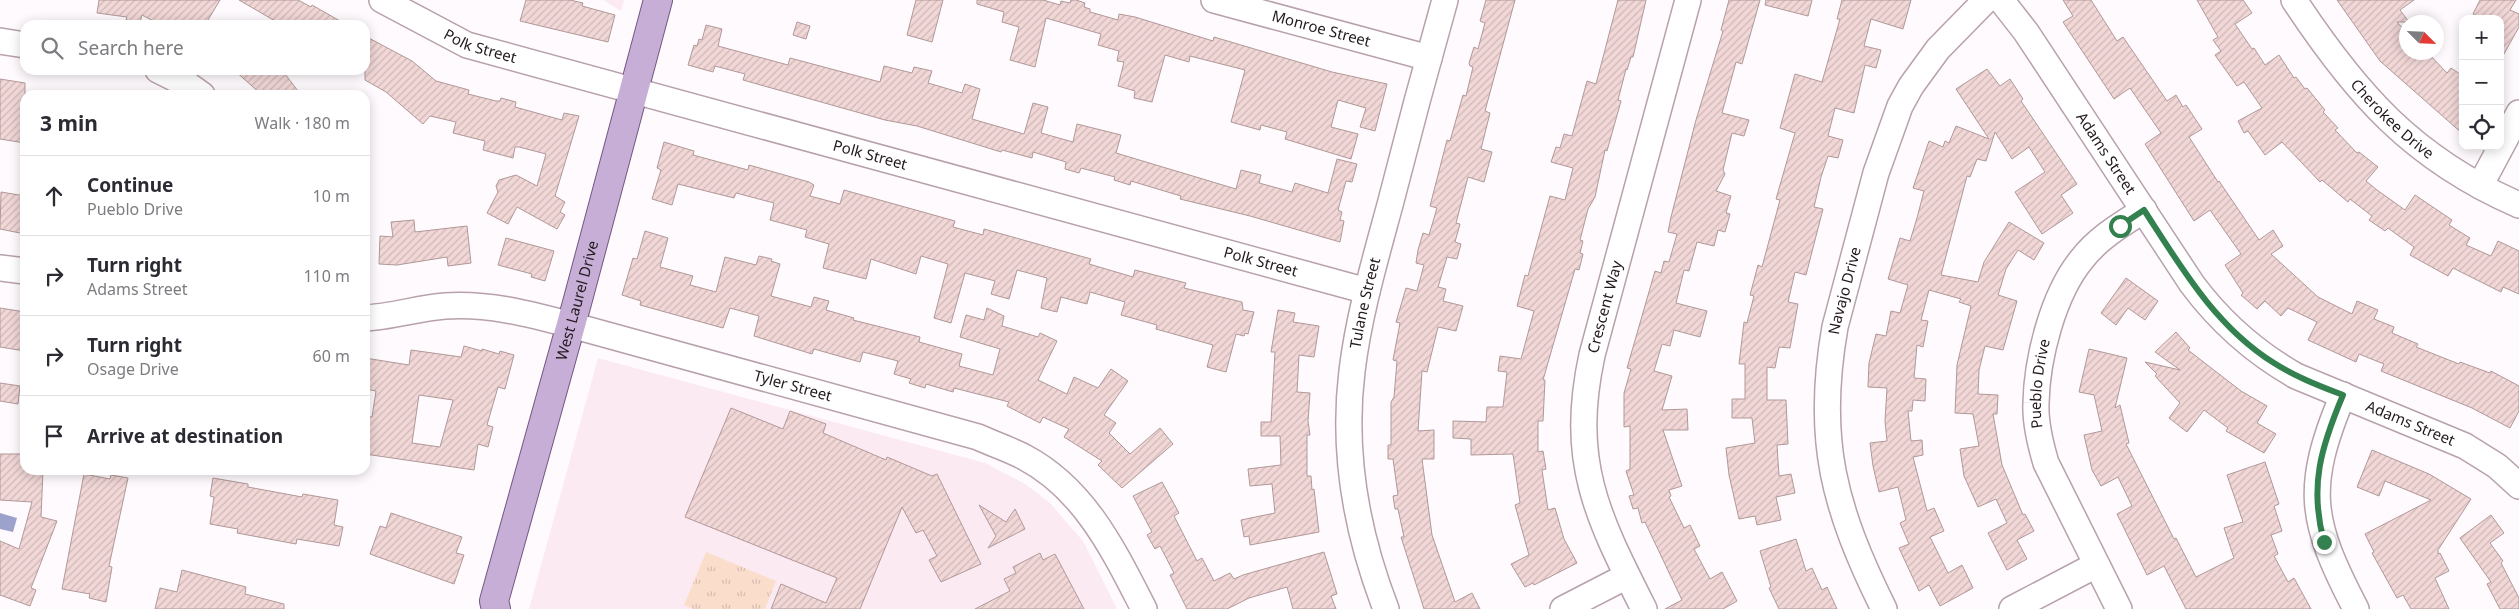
<!DOCTYPE html>
<meta charset="utf-8">
<style>
:root{--surface:#fff;--page:#f7f7f7;--text:#2b2b33;--muted:#7c7c81;--line:#e1e1e2}
body{margin:0;font-family:"Noto Sans",sans-serif;background:var(--page);color:var(--text)}
.controls{position:absolute;right:15px;top:15px;display:grid;overflow:hidden;border-radius:10px;box-shadow:0 2px 12px #0003}
.controls button{width:45px;height:45px;display:grid;place-items:center;padding:0;border:0;border-bottom:1px solid var(--line);background:var(--surface);color:var(--text);font:25px sans-serif}
.compass{position:absolute;left:2399px;top:15px;width:45px;height:45px;border-radius:50%;background:var(--surface);box-shadow:0 2px 12px #0003;rotate:114deg}
.stop{position:absolute;width:15px;height:15px;margin:-11px;border:4px solid #348150;border-radius:50%;background:#fff}
.stop.end{background:#348150;border-color:#fff;box-shadow:0 1px 5px #0008}
.list{margin:0;padding:0;list-style:none}
h2{display:flex;justify-content:space-between;align-items:center;height:65px;margin:0;padding:0 20px;font-size:21px}
h2 small{font-size:16px;font-weight:400;color:var(--muted)}
.list li{display:grid;grid-template-columns:32px 1fr auto;gap:15px;align-items:center;box-sizing:border-box;height:80px;padding:0 20px;border-top:1px solid var(--line)}
.list b{display:block;font-size:19px;white-space:nowrap}
.list p{margin:0;font-size:16px;white-space:nowrap;color:var(--muted)}
.list em{font-size:16px;font-style:normal;color:var(--muted)}
.icon{flex:none;width:28px;height:28px;fill:none;stroke:currentColor;stroke-width:2;stroke-linecap:round;stroke-linejoin:round}
.map{position:relative;flex:none;width:2519px;height:609px;overflow:hidden}
.search{position:absolute;background:var(--surface);box-shadow:0 2px 12px #0003;left:20px;top:20px;width:350px;height:55px;display:flex;align-items:center;gap:12px;box-sizing:border-box;padding:0 18px;border-radius:15px;color:var(--muted);font-size:19px}
.panel{position:absolute;background:var(--surface);box-shadow:0 2px 12px #0003;left:20px;top:90px;width:350px;height:385px;border-radius:15px}
.map>svg:first-child{display:block}
.built{fill:#fceaf3}
.park{fill:url(#park-tufts)}
.water{fill:#9ca2cb}
.building{fill:url(#building-hatch);stroke:#b19898;fill-rule:evenodd}
.lines{fill:none;stroke-linecap:round;stroke-linejoin:round}
.minor-casing{stroke:#b7a1ac;stroke-width:28}
.major-casing{stroke:#745783;stroke-width:30}
.minor{stroke:#fff;stroke-width:25}
.major{stroke:#c6aed6;stroke-width:28}
.route{stroke:#348150;stroke-width:6}
.labels{text-anchor:middle;stroke-width:5;stroke-linejoin:round;paint-order:stroke}
.street-label{font-size:15px;fill:#22191e;stroke:#fff}
</style>
<div class="map">
<svg width="2519" height="609" viewBox="0 0 2519 609">
<defs>
<pattern id="park-tufts" width="24" height="20" patternUnits="userSpaceOnUse" patternTransform="scale(1.25)"><rect width="24" height="20" fill="#fbddcc"/><path d="M3 7l-1-3M5 7V3M7 7l1-3M15 17l-1-3M17 17v-4M19 17l1-3" fill="none" stroke="#d7bdaf"/></pattern>
<pattern id="building-hatch" width="6" height="6" patternUnits="userSpaceOnUse" patternTransform="scale(1.25)"><rect width="6" height="6" fill="#f2d7d7"/><path d="M-1 1l2-2M0 6l6-6M5 7l2-2" fill="none" stroke="#cfb8b8"/></pattern>
</defs>
<rect width="100%" height="100%" fill="#fffafd"/>
<g class="built">
<path d="M603,0H624L621,11Z"/>
<path d="M598,358L985,463L1025,484L1049,502L1083,541L1117,609H529Z"/>
</g>
<path class="park" d="M706,552L776,581L765,609H693L684,605Z"/>
<path class="water" d="M0,513L17,518L13,532L0,529Z"/>
<g class="building">
<path d="M99,0H220L205,25H161L142,15L140,22L126,20L127,17L97,13Z"/>
<path d="M239,0H298L311,7L312,5L347,25H282Z"/>
<path d="M526,0H570L583,3L582,6L615,15L608,42L520,21Z"/>
<path d="M916,0H943L932,42L907,35Z"/>
<path d="M977,0H1043L1060,5L1061,1L1070,3L1071,0H1076L1085,3L1084,7L1090,9V12L1118,20L1119,14L1135,17L1213,41L1214,37L1332,72L1387,84L1375,131L1360,127L1366,108L1338,100L1331,127L1358,134L1351,159L1285,139L1287,132L1261,125L1260,130L1231,122L1245,70L1190,56L1189,62L1165,55L1152,102L1134,98L1135,91L1118,86L1124,62L1117,61L1119,51L1098,45L1101,34L1046,18L1035,67L1010,60L1019,27L1002,22L1004,12L977,4Z"/>
<path d="M1486,0H1515L1485,111L1490,113L1481,149L1492,152L1484,182L1468,177L1456,223L1460,224L1455,242L1461,244L1457,259L1447,257L1438,287L1446,289L1443,301L1463,306L1456,331L1438,327L1427,372L1422,371L1418,431L1434,430V459H1422L1432,535L1455,602L1472,593L1480,609H1424L1401,537H1404L1398,509H1395L1393,496L1398,495L1393,459H1388V445H1391V402L1394,397L1397,361L1393,360L1400,323L1396,322L1406,288L1417,291L1424,265L1416,263L1418,250L1423,233L1429,235L1437,208L1430,206L1447,140L1450,141L1463,95L1466,96L1473,67L1470,66L1469,63L1474,47L1478,49L1485,23L1480,21Z"/>
<path d="M1618,0H1646L1633,57H1631L1627,70L1626,69L1618,100L1621,101L1607,151L1605,150L1595,197L1588,209L1580,240L1583,241L1580,253L1583,254L1579,270L1575,269L1543,380H1545L1543,421H1538V452L1543,451L1546,469L1542,470L1548,510L1555,508L1564,539L1577,563L1534,585L1533,583L1525,587L1511,564L1529,555L1515,505L1520,503L1513,454L1471,455V439L1453,438V421L1486,422L1487,407H1503L1507,372L1498,371L1500,356L1521,359L1534,311L1517,306L1525,275L1528,276L1550,196L1565,200L1573,168L1551,162L1556,147L1560,148L1564,134L1572,136L1587,81L1596,84Z"/>
<path d="M1729,0H1760L1742,64L1736,62L1722,113L1749,120L1744,136L1732,133L1723,170L1725,174L1716,191L1731,196L1726,213L1730,214L1725,232L1718,230L1714,246L1697,242L1689,271L1684,270L1676,303L1707,311L1700,337L1674,330L1670,346L1662,344L1654,371L1672,376L1662,410L1687,409L1688,430H1663L1682,486L1669,490L1671,496L1669,497L1684,528L1690,525L1700,546L1694,549L1710,579L1722,572L1737,601L1723,609H1665L1682,600L1645,522L1642,523L1638,508L1633,509L1629,496L1634,495L1626,471L1630,469V426L1624,427V393L1631,369L1627,368L1655,271L1661,273L1664,261L1669,262L1677,234L1668,232L1671,217L1696,120L1723,31L1721,30Z"/>
<path d="M1766,0H1812L1808,16L1765,5Z"/>
<path d="M1842,0H1911L1903,29L1871,19L1864,46L1881,50L1876,68L1865,65L1854,113L1835,108L1828,136L1843,140L1838,158L1828,156L1821,177L1814,207L1823,209L1806,275L1795,272L1788,302L1798,304L1790,348L1779,347L1775,368L1767,367V400H1786L1788,444L1777,445L1779,476L1791,474L1795,493L1776,497L1781,520L1757,525L1755,516L1739,519L1729,475L1726,448L1755,443L1752,418H1732V399H1745V364H1739L1744,322L1747,323L1754,296L1750,295L1758,265L1762,267L1780,200L1776,199L1795,133L1780,128L1795,74L1822,82L1840,19H1837Z"/>
<path d="M2063,0H2091L2117,41L2123,37L2167,101L2176,95L2183,107L2186,105L2202,129L2189,137L2218,182L2219,181L2259,240L2273,230L2283,246L2271,254L2318,297L2352,314L2357,301L2378,310L2374,319L2394,327L2392,333L2418,344L2416,347L2459,364L2460,362L2490,373L2491,371L2519,386V411L2510,428L2472,408L2381,371L2384,364L2359,354L2356,362L2308,340L2317,322L2288,308L2281,316L2265,301L2257,309L2241,295L2243,293L2225,265L2241,254L2210,210L2194,221L2145,144L2161,133L2130,88L2114,99L2063,22L2073,16Z"/>
<path d="M2197,0H2243L2252,13L2235,24L2252,49L2254,48L2265,65L2279,55L2294,78L2296,77L2305,89L2307,88L2325,110L2323,112L2338,128L2335,130L2357,153L2359,152L2378,167L2366,181L2377,190L2405,210L2415,195L2452,220L2449,225L2470,238L2466,245L2491,256L2498,241L2519,251V294L2503,287L2501,292L2453,268L2448,276L2410,255L2414,247L2388,228L2385,231L2369,220L2372,216L2350,199L2348,202L2322,180L2320,182L2282,142L2265,155L2248,131L2244,133L2238,121L2262,108L2244,82L2237,86L2215,55L2221,51L2213,40L2218,37Z"/>
<path d="M2337,0H2414L2400,10L2409,22H2397L2406,32V52H2427L2447,73L2451,68L2463,76V134L2380,61Z"/>
<path d="M2480,0H2516L2510,10L2519,14V27L2500,61V19H2481L2473,14Z"/>
<path d="M797,22L810,26L806,39L793,35Z"/>
<path d="M706,25L722,29L718,46L788,65L790,58L880,82L884,66L912,73L914,67L932,71L928,83L962,93L965,84L980,89L972,119L1024,134L1033,103L1048,107L1041,133L1073,142L1077,124L1121,135L1116,153L1236,189L1241,170L1261,175L1259,183L1292,192L1295,183L1328,193L1337,159L1357,164L1352,182L1346,181L1338,210L1342,212L1340,220L1344,221L1340,242L1250,216L1180,199L1181,196L1131,181L1130,185L1114,180L1115,177L1081,168L1079,173L1065,169L1066,162L1033,152L1032,158L1002,150L1001,152L917,126L885,120L743,80L745,74L715,66L713,72L688,65L694,45L697,46L699,39L702,40Z"/>
<path d="M365,36L412,61L436,81L469,90L468,94L496,101H500L501,98L516,102L515,107L562,120L564,113L579,116L555,196L565,202L560,212L565,215L557,229L517,207L508,224L487,213L498,192L496,186L499,180L516,175L537,186L546,154L519,147H515L513,158L483,150L485,141L453,133L456,122L430,116L423,124L386,92L365,80Z"/>
<path d="M1987,69L2000,86L2010,79L2023,99L2021,101L2077,184L2061,195L2073,213L2042,234L2015,192L2045,172L2029,147L2012,159L1995,132L1986,161L1977,159L1970,177L1967,176L1941,275L1978,282L1984,262L2009,222L2044,243L2034,260L2018,250L2006,269L1998,295L2017,301L2003,350L1985,346L1979,370L1978,394L1998,395L1997,414H1993L2002,465L2023,515L2025,514L2034,531L2017,540L2027,559L2007,570L1988,533L2007,523L1996,499L1978,507L1964,476L1960,449L1979,446L1973,414L1955,413L1957,365L1971,306L1959,302L1961,299L1929,290L1921,320L1928,321L1923,347L1917,345L1914,378L1926,379L1925,401L1913,400L1912,411H1908L1911,441L1922,440L1923,455L1913,457L1927,511L1934,508L1944,531L1930,537L1948,573L1962,565L1973,588L1940,606L1929,585L1919,591L1899,548L1909,544L1900,523L1906,520L1898,487L1879,492L1873,466L1870,443L1887,441L1885,421L1887,388L1868,387L1869,363L1876,334L1886,336L1891,311L1900,313L1908,285L1888,279L1900,238L1910,241L1917,218L1924,191L1913,188L1929,141L1943,147L1945,141L1949,143L1956,126L1989,139L1956,89Z"/>
<path d="M234,70H282L301,95H262Z"/>
<path d="M0,79L25,83V143L0,139Z"/>
<path d="M664,142L694,151L693,155L748,170L749,165L809,182L814,185L810,196L840,204L844,190L955,221L953,227L983,235L984,229L1091,259L1089,264L1133,277L1135,270L1186,283L1184,288L1242,302L1243,310L1254,312L1248,334L1245,333L1244,336L1236,334L1226,372L1207,367L1213,345L1156,329L1157,325L1121,315L1125,302L1090,292L1087,304L1061,297L1057,312L1041,308L1047,278L1017,270L1009,299L991,294L995,281L965,273L951,323L934,318L948,264L921,256L916,274L871,259L866,279L823,268L829,244L805,237L807,230L770,220L774,203L736,193L734,198L678,184L672,205L652,199L661,170L657,168Z"/>
<path d="M1,192L25,196V234L0,229Z"/>
<path d="M414,220L415,232L467,226L471,263L448,266L447,257L397,265L379,264L380,236L393,237L391,222Z"/>
<path d="M645,231L668,238L660,267L693,276L690,285L716,292L725,257L756,265L759,256L772,259L771,261L780,264L771,296L811,307L814,297L829,301L826,310L854,318L853,320L920,337L919,342L962,354L959,366L993,375L1000,349L960,337L966,315L984,320L987,308L1004,316L1002,326L1038,337L1040,333L1057,341L1038,380L1067,394L1074,377L1098,388L1111,369L1128,381L1104,415L1116,423L1109,433L1130,454L1160,428L1173,444L1122,488L1098,465L1102,461L1064,437L1069,429L1043,417L1040,423L1007,406L1009,402L954,388L953,392L926,384L925,388L909,383L911,379L894,374L898,361L863,352L860,362L814,349L812,354L754,336L759,316L730,308L723,328L640,305L641,301L622,295L633,258L637,259Z"/>
<path d="M506,238L554,251L545,281L531,277L532,274L498,265Z"/>
<path d="M2126,278L2158,301L2145,320L2128,308L2116,325L2101,313Z"/>
<path d="M0,308L25,312V351L0,347Z"/>
<path d="M1278,310L1295,313L1293,322L1319,326L1314,357L1299,355L1297,392L1310,393L1308,421L1310,435H1307V476H1311L1312,490L1314,489L1319,532L1250,545L1249,536L1244,537L1241,520L1275,513L1272,484L1250,486L1248,469L1281,465L1280,436H1261V422H1271L1275,352H1271Z"/>
<path d="M2176,332L2190,348L2188,350L2241,391L2267,406L2257,423L2276,434L2264,453L2226,431L2228,428L2204,410L2187,432L2169,418L2180,403L2155,376L2157,374L2145,362L2180,370L2155,352Z"/>
<path d="M464,346L482,351V349L499,354L500,351L514,355L505,389L498,387L487,425L493,427L488,447L478,444L474,470L365,454V416L372,417L376,391L365,389V358L409,365L411,350L461,357ZM419,395L453,400L440,447L412,443Z"/>
<path d="M2089,349L2127,358L2115,408L2120,405L2129,443L2126,444L2174,539L2176,538L2196,577L2234,558L2224,528L2243,522L2227,475L2265,462L2279,504L2274,506L2282,531L2271,535L2278,554L2274,556L2288,582L2294,578L2311,609H2186L2164,566L2147,575L2117,514L2132,506L2118,477L2101,486L2092,470L2084,435L2102,431L2094,395L2079,392Z"/>
<path d="M0,383L20,386L18,404L0,401Z"/>
<path d="M731,408L783,429L790,411L826,424L823,433L886,460L887,457L932,476L937,474L981,564L941,582L929,560L937,556L923,530L916,533L902,507L860,609H771L781,584L826,603L837,578L685,517Z"/>
<path d="M2372,450L2429,474L2471,499L2438,550V554L2440,553L2449,571L2435,578L2449,609H2411L2403,595L2397,598L2372,553L2374,552L2365,534L2431,500L2385,481L2379,496L2357,487Z"/>
<path d="M0,454H25V470H43L41,517L57,521L31,588L36,590L30,606L0,595V541L19,549L32,502L0,500Z"/>
<path d="M84,474L110,479L111,475L128,478L109,566L112,567L106,602L89,598L90,594L62,589Z"/>
<path d="M213,478L248,484V487L302,497L303,494L338,500L334,525L343,527L339,546L297,539L296,544L237,533L238,529L210,524L214,497L210,496Z"/>
<path d="M1162,482L1179,513L1174,516L1197,561L1202,558L1214,581L1230,573L1234,579L1243,575L1324,552L1337,594L1331,596L1336,609H1293L1287,587L1249,598L1227,609H1187L1170,575L1174,573L1160,546L1155,549L1147,535L1152,532L1133,496Z"/>
<path d="M979,505L1006,522L1015,509L1025,529L988,548L996,536Z"/>
<path d="M391,513L462,537L456,553L464,555L454,584L370,554L380,526L386,528Z"/>
<path d="M2491,515L2504,533L2490,543L2503,561L2501,563L2519,598V609H2500L2487,584L2491,582L2460,538Z"/>
<path d="M1796,539L1806,571L1812,568L1822,590L1827,587L1837,609H1779L1769,588L1771,587L1760,551Z"/>
<path d="M1040,553L1043,560L1055,554L1084,609H975L1010,591L1004,579L1016,573L1013,567Z"/>
<path d="M182,570L246,587L245,594L284,604V609H155L160,588L177,592Z"/>
</g>
<g class="lines">
<defs>
<g id="minor">
<path id="s1" d="M382,0L467,45L1367,291"/>
<path id="s2" d="M1214,0L1429,58"/>
<path id="s3" d="M2001,0L2026,32L2192,284C2221,323 2254,352 2296,376L2465,446L2497,466L2519,486"/>
<path id="s4" d="M2294,0C2356,94 2413,159 2519,205"/>
<path d="M0,41L25,45"/>
<path d="M158,70L188,85L202,95"/>
<path d="M2480,186L2519,113"/>
<path d="M0,268L25,271"/>
<path id="s5" d="M365,318C392,317 418,308 445,306C489,303 529,314 571,325L978,437C993,444 1009,449 1024,457C1085,489 1114,551 1144,609"/>
<path d="M2343,395C2304,488 2310,521 2356,609"/>
<path id="s6" d="M1386,609C1357,534 1342,452 1352,371C1359,313 1376,257 1391,201C1408,134 1426,67 1445,0"/>
<path d="M1563,609L1627,576"/>
<path id="s7" d="M1644,609C1597,516 1569,462 1592,355L1688,0"/>
<path id="s8" d="M1884,609C1834,508 1815,440 1835,327L1876,173L1900,106L1911,86L1938,49L1986,0"/>
<path d="M2012,609L2096,565"/>
<path id="s9" d="M2119,609L2046,463C2040,443 2035,423 2036,403C2037,358 2053,294 2082,259C2098,238 2122,224 2144,210"/>
</g>
<g id="major">
<path id="s10" d="M496,609L494,601L577,303L658,0"/>
</g>
</defs>
<use href="#minor" class="minor-casing"/>
<use href="#major" class="major-casing"/>
<use href="#minor" class="minor"/>
<use href="#major" class="major"/>
</g>
<g class="lines">
<path class="route" d="M2120,226L2144,210C2181,267 2215,326 2274,363C2296,377 2320,386 2343,395C2321,447 2309,486 2324,542"/>
</g>
<g class="labels">
<g class="street-label">
<text dy="5" stroke="none"><textPath href="#s2" startOffset="111">Monroe Street</textPath></text>
<text dy="5" stroke="none"><textPath href="#s1" startOffset="109">Polk Street</textPath></text>
<text dy="5" stroke="none"><textPath href="#s4" startOffset="155">Cherokee Drive</textPath></text>
<text dy="5" stroke="none"><textPath href="#s3" startOffset="186">Adams Street</textPath></text>
<text dy="5" stroke="none"><textPath href="#s1" startOffset="514">Polk Street</textPath></text>
<text dy="5" stroke="none"><textPath href="#s1" startOffset="919">Polk Street</textPath></text>
<text dy="5" stroke="none"><textPath href="#s8" startOffset="330">Navajo Drive</textPath></text>
<text dy="5" stroke="none"><textPath href="#s10" startOffset="320">West Laurel Drive</textPath></text>
<text dy="5" stroke="none"><textPath href="#s6" startOffset="312">Tulane Street</textPath></text>
<text dy="5" stroke="none"><textPath href="#s7" startOffset="316">Crescent Way</textPath></text>
<text dy="5" stroke="none"><textPath href="#s9" startOffset="244">Pueblo Drive</textPath></text>
<text dy="5" stroke="none"><textPath href="#s5" startOffset="439">Tyler Street</textPath></text>
<text dy="5" stroke="none"><textPath href="#s3" startOffset="606">Adams Street</textPath></text>
</g>
</g>
</svg>
<div class="controls">
<button>+</button>
<button>−</button>
<button><svg class="icon" aria-label="locate" viewBox="0 0 24 24"><circle cx="12" cy="12" r="6"/><path d="M12 2v4M12 18v4M2 12h4M18 12h4"/></svg></button>
</div>
<svg class="compass" viewBox="-18 -18 36 36"><path d="M0-13l5 13h-10z" fill="#e53935"/><path d="M0 13l5-13h-10z" fill="#7c7c81"/></svg>
<div class="stop" style="left:2120px;top:226px"></div>
<div class="stop end" style="left:2324px;top:542px"></div>
<div class="search"><svg class="icon" aria-label="search" viewBox="0 0 24 24"><circle cx="10" cy="10" r="6"/><path d="M15 15l6 6"/></svg>Search here</div>
<section class="panel">
<h2>3 min<small>Walk · 180 m</small></h2>
<ul class="list">
<li><svg class="icon" aria-label="ahead" viewBox="0 0 24 24"><path d="M12 20V5M6 11l6-6 6 6"/></svg><div><b>Continue</b><p>Pueblo Drive</p></div><em>10 m</em></li>
<li><svg class="icon" aria-label="right" viewBox="0 0 24 24"><path d="M7 20v-9h11M14 6l5 5-5 5"/></svg><div><b>Turn right</b><p>Adams Street</p></div><em>110 m</em></li>
<li><svg class="icon" aria-label="right" viewBox="0 0 24 24"><path d="M7 20v-9h11M14 6l5 5-5 5"/></svg><div><b>Turn right</b><p>Osage Drive</p></div><em>60 m</em></li>
<li><svg class="icon" aria-label="arrive" viewBox="0 0 24 24"><path d="M6 21V4h12l-3 4 3 4H6"/></svg><div><b>Arrive at destination</b></div></li>
</ul>
</section>
</div>
